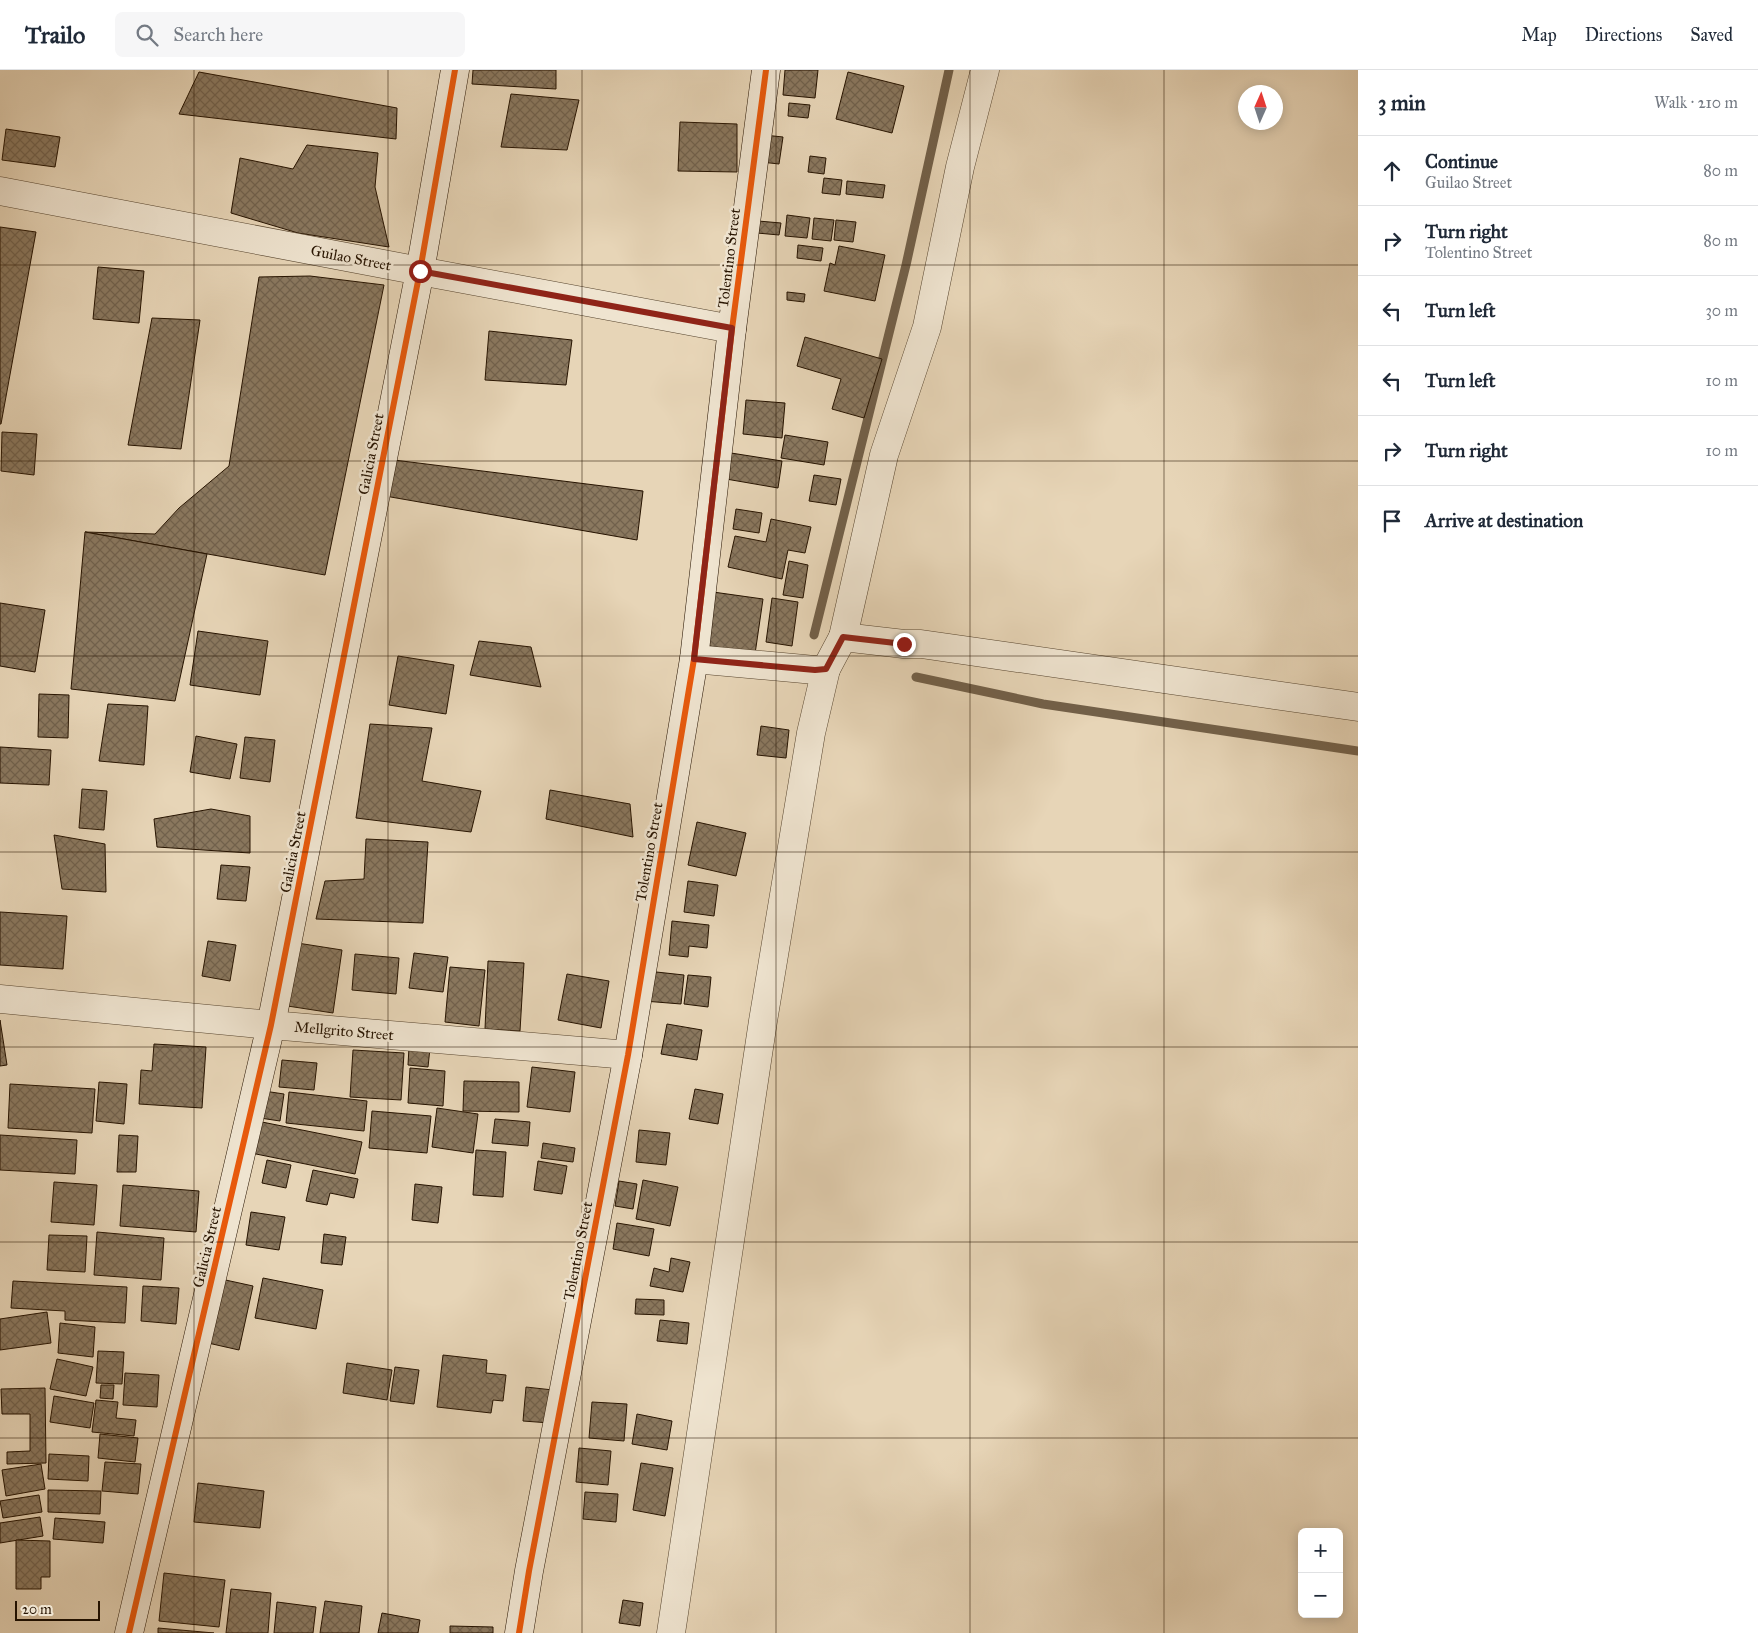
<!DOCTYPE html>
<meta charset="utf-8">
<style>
:root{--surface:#fff;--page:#f6f6f7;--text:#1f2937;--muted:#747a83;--line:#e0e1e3}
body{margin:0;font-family:"IM FELL Great Primer",serif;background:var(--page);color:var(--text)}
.controls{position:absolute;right:15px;bottom:15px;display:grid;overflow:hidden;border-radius:8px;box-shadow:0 2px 12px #0003}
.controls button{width:45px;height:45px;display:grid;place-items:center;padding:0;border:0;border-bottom:1px solid var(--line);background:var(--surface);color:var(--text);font:25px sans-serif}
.compass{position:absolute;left:1238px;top:15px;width:45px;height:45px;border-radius:50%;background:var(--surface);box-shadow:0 2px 12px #0003;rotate:3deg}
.scale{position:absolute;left:15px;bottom:12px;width:85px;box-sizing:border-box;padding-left:5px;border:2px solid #261300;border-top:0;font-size:14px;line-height:18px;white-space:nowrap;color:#261300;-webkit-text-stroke:4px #efe4d0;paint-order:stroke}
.stop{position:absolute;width:15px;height:15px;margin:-11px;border:4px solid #8f2418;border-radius:50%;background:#fff}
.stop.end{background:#8f2418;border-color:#fff;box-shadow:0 1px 5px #0008}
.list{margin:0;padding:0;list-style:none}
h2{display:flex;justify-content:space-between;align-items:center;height:65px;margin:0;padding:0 20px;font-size:21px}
h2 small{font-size:16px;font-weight:400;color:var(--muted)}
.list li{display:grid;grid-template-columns:32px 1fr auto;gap:15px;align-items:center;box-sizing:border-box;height:70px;padding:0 20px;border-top:1px solid var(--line)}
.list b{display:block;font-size:19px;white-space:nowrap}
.list p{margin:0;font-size:16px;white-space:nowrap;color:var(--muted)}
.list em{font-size:16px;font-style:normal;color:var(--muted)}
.icon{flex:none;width:28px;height:28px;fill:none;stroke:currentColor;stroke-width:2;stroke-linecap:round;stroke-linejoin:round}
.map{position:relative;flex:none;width:1358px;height:1563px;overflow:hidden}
header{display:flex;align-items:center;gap:30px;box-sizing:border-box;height:70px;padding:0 25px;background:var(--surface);border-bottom:1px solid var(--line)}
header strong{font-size:24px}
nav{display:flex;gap:28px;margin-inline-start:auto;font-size:18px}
.search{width:350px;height:45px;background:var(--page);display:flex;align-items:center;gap:12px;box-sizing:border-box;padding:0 18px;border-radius:8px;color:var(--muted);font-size:19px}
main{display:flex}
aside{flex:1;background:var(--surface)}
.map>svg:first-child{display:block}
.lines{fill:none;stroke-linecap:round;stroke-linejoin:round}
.stream{stroke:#726049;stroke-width:9}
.building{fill:url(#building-cross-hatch);stroke:#261300}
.street-casing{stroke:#56442e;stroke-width:29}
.secondary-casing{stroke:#261300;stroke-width:29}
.street{stroke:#efe4d0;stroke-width:28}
.secondary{stroke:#efe4d0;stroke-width:28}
.cycleway-casing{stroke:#efe4d0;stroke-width:9}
.cycleway{stroke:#e8590c;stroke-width:6}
.route{stroke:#8f2418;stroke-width:6}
.grid{fill:none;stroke:#261300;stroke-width:1;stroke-opacity:0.55}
.labels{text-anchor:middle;stroke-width:5;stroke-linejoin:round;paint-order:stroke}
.street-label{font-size:15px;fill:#261300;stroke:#efe4d0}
</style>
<header>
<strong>Trailo</strong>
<div class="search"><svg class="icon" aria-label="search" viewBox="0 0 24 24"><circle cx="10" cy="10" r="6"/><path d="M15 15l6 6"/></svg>Search here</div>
<nav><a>Map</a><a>Directions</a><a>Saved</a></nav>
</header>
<main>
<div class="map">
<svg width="1358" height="1563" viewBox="0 0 1358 1563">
<defs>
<pattern id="building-cross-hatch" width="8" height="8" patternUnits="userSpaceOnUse" patternTransform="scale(1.25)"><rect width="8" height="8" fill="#8a785f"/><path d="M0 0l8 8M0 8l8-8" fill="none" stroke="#71614c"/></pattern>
</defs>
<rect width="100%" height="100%" fill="#e7d5b7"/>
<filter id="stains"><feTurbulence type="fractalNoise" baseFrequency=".004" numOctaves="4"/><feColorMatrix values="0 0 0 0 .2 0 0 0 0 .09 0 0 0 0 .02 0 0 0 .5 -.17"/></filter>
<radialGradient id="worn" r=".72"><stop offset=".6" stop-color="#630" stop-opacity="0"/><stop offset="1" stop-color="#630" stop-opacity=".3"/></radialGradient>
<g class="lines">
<g class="stream">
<path d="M814,565L906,195L949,0"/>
<path d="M916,607L1043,634L1358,681"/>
</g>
</g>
<g class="building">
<path d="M473,0H556V19L472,14Z"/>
<path d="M785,0H818L815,28L783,25Z"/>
<path d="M199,2L397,38L396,69L179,44Z"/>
<path d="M848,2L904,16L892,63L836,49Z"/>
<path d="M511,24L579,30L567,80L501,77Z"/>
<path d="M789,33L810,35L808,48L788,46Z"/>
<path d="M680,52L737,54V102L678,101Z"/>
<path d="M6,59L60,67L55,97L2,90Z"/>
<path d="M764,65L783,67L779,94L761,92Z"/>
<path d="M307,75L378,83L375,117L389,177L298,163L231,143L240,88L293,99Z"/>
<path d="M810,86L826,88L824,104L808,102Z"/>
<path d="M824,108L842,110L840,125L822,123Z"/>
<path d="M847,111L885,115L883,128L846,124Z"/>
<path d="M787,145L810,148L807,168L785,166Z"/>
<path d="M814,148L834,150L831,171L812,169Z"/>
<path d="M836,150L856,152L853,172L834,170Z"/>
<path d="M758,151L781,153L779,165L757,163Z"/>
<path d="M0,157L36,162L1,354H0Z"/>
<path d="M798,175L823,178L821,191L797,188Z"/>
<path d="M839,176L885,185L875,231L824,221L830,193L835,195Z"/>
<path d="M98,197L144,201L139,253L93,249Z"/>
<path d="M310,206L384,215L325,505L85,462L155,464L179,438L229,396L259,207Z"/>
<path d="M787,222L805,224L804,232L787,230Z"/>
<path d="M152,248L200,250L181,379L128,375Z"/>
<path d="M489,261L572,270L566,315L485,310Z"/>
<path d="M805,267L882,289L864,348L832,339L841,309L797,296Z"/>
<path d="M746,330L785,333L782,368L743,364Z"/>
<path d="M2,362L37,364L34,405L1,401Z"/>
<path d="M785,365L828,372L824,395L781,388Z"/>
<path d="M731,383L782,391L778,418L726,409Z"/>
<path d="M394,390L643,421L637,470L385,426Z"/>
<path d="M814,405L841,409L836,435L809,431Z"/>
<path d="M736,439L762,443L759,463L733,459Z"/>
<path d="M771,449L811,457L805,483L788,480L782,509L728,497L735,466L766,472Z"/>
<path d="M85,462L207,484L175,631L71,619Z"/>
<path d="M789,491L808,495L803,528L783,525Z"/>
<path d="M713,522L763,529L755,584L704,575Z"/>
<path d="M772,528L798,532L792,576L766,572Z"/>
<path d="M0,533L45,540L35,602L0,596Z"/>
<path d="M198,561L268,571L260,625L190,615Z"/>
<path d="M479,571L531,577L541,617L470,605Z"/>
<path d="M398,586L454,595L446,644L389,635Z"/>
<path d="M39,624L69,625L68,668L38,667Z"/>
<path d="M108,634L148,636L144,695L99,691Z"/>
<path d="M370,654L432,658L422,711L481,721L471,762L356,748Z"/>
<path d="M761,656L789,660L786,688L757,685Z"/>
<path d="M196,666L237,674L230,709L190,702Z"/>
<path d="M245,667L275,670L270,712L240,708Z"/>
<path d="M0,677L51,680L49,715L0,713Z"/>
<path d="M82,719L107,721L104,760L79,758Z"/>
<path d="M550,720L630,734L633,767L546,749Z"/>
<path d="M211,739L250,746V783L157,777L154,749Z"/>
<path d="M697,752L746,763L736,806L688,795Z"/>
<path d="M54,765L105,774L106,822L62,819Z"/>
<path d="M366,769L428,772L423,853L316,849L325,811L364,809Z"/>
<path d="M221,795L250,797L246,831L217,829Z"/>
<path d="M688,811L718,815L714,846L684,842Z"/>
<path d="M0,842L67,846L63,899L0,895Z"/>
<path d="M672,851L709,855L707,878L689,876L688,887L669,885Z"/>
<path d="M208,871L236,875L230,911L202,906Z"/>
<path d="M291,872L342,880L333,943L281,935Z"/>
<path d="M414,883L448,887L443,922L409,918Z"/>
<path d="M355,884L399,888L396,924L352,920Z"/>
<path d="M488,891L524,893L520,961L485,959Z"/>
<path d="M450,897L485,900L479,956L445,952Z"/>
<path d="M647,901L684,905L681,934L644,931Z"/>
<path d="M567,904L609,911L601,958L558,950Z"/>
<path d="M688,905L711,907L708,937L684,934Z"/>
<path d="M0,950L7,995L0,996Z"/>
<path d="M667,954L702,960L697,990L661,984Z"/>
<path d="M154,974L206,977L202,1038L139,1034L141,1000L152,1001Z"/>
<path d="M409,977L430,978L428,997L408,995Z"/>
<path d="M353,980L404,983L401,1030L350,1027Z"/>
<path d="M282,990L317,993L314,1020L279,1017Z"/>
<path d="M532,997L575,1002L570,1042L527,1037Z"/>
<path d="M410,998L445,1001L443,1036L408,1033Z"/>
<path d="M464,1011L519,1012V1042L463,1041Z"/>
<path d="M99,1012L127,1014L124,1054L96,1051Z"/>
<path d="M10,1014L95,1019L92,1063L8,1058Z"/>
<path d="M695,1019L723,1024L718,1054L689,1049Z"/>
<path d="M264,1021L284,1024L280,1051L260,1048Z"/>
<path d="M289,1022L367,1031L364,1061L286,1053Z"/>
<path d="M437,1038L478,1044L473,1083L432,1077Z"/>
<path d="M372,1041L431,1046L427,1083L369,1078Z"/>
<path d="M495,1049L530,1052L528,1076L492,1073Z"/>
<path d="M257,1051L362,1072L355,1104L251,1083Z"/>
<path d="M639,1060L670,1063L666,1095L636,1092Z"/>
<path d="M0,1065L77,1070L75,1104L0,1100Z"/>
<path d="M119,1065L138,1066L136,1102H117Z"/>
<path d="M543,1073L575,1078L573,1092L541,1088Z"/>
<path d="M476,1080L506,1082L503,1127L473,1125Z"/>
<path d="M267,1090L291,1095L286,1118L262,1113Z"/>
<path d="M538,1091L567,1096L562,1124L534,1120Z"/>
<path d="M313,1100L358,1109L354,1128L330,1123L327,1135L306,1131Z"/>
<path d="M643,1110L678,1117L670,1156L636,1149Z"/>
<path d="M619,1111L637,1114L633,1139L615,1136Z"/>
<path d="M54,1112L97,1115L94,1155L51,1152Z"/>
<path d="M415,1114L442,1117L438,1153L412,1150Z"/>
<path d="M123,1115L199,1121L196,1162L120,1156Z"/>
<path d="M251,1142L285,1147L279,1180L246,1175Z"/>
<path d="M617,1153L654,1159L649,1186L613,1179Z"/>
<path d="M97,1162L164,1168L161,1210L94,1205Z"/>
<path d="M324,1164L346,1167L342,1195L321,1193Z"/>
<path d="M49,1165L87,1166L85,1202L47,1200Z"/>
<path d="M671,1188L690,1192L683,1222L650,1216L654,1198L669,1202Z"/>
<path d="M263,1208L323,1220L316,1259L255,1248Z"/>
<path d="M221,1209L253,1216L239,1280L208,1273Z"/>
<path d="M13,1211L127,1217L125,1253L65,1250V1241L11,1238Z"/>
<path d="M143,1216L179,1218L176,1254L141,1251Z"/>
<path d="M636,1229L664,1230V1245L635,1244Z"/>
<path d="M47,1242L51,1273L0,1280V1249Z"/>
<path d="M660,1250L689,1253L687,1274L657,1271Z"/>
<path d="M60,1253L95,1257L93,1287L58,1283Z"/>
<path d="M98,1281L124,1282L122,1314L96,1313Z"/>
<path d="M443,1285L487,1290L486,1303L506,1305L503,1331L493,1330L491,1343L437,1337Z"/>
<path d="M57,1289L93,1297L86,1326L50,1319Z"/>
<path d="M347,1293L392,1300L387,1330L343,1323Z"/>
<path d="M395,1297L419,1300L414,1334L390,1331Z"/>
<path d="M125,1303L159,1305L157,1337L123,1335Z"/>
<path d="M101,1315H114L113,1329L100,1328Z"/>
<path d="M526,1317L553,1320L550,1353L523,1351Z"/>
<path d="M45,1318L46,1393L7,1394V1382L30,1381V1344H2L1,1319Z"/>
<path d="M54,1326L94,1333L90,1358L50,1352Z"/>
<path d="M96,1330L118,1332L116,1348L136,1350L134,1366L92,1362Z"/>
<path d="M592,1332L627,1334L624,1371L589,1368Z"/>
<path d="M637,1344L672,1351L667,1380L632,1374Z"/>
<path d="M100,1364L138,1368L135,1392L98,1388Z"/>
<path d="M579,1378L611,1381L608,1415L576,1412Z"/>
<path d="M49,1384L89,1386L88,1411L48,1409Z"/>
<path d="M105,1392L141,1394L138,1424L102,1421Z"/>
<path d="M641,1393L673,1398L665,1446L633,1440Z"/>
<path d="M41,1394L45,1419L6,1426L2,1400Z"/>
<path d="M198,1413L264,1421L260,1458L194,1452Z"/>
<path d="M48,1420L101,1421L100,1444L48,1442Z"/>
<path d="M585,1422L618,1424L616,1452L583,1449Z"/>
<path d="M39,1425L42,1442L3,1448L0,1431Z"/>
<path d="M40,1447L43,1466L0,1473V1453Z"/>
<path d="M55,1448L105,1452L103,1473L53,1469Z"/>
<path d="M16,1470L50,1471V1507H41V1519H16Z"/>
<path d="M164,1503L225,1510L219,1557L159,1551Z"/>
<path d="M231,1519L271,1523L268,1563H226Z"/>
<path d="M623,1530L643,1533L640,1556L619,1553Z"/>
<path d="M325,1531L362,1536L359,1563H320Z"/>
<path d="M277,1532L316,1537L313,1563H274Z"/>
<path d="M382,1543L420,1550L418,1563H378Z"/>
<path d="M450,1556L493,1557V1563H450Z"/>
<path d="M158,1558L214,1563H158Z"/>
</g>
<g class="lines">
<defs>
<g id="street">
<path d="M0,121L420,201L732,259"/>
<path d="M843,567L884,385L927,257L960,97L985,0"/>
<path d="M694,589L815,600L826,599L843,567L904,574H921L1358,637"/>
<path d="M0,929L271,955L628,985"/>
<path d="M671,1563L763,951L811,663L826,599"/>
</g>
<g id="secondary">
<path d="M129,1563L271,955L420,201L455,0"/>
<path d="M519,1563L529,1501L628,985L694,589L732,259L766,0"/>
</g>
</defs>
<use href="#street" class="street-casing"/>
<use href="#secondary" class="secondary-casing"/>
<use href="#street" class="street"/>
<use href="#secondary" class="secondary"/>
<defs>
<g id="cycleway">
<path d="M129,1563L271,955L420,201L455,0"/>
<path d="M519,1563L529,1501L628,985L694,589L732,259L766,0"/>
</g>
</defs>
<use href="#cycleway" class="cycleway-casing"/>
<use href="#cycleway" class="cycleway"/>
</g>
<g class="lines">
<path class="route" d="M420,201L732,258L694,589L815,600L826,599L843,567L904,574"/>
</g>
<path class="grid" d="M194,0V1563M388,0V1563M582,0V1563M776,0V1563M970,0V1563M1164,0V1563M0,195H1358M0,391H1358M0,586H1358M0,782H1358M0,977H1358M0,1172H1358M0,1368H1358"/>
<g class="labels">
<g class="street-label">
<text transform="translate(351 188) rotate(11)" y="5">Guilao Street</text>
<text transform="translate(729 188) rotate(-83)" y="5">Tolentino Street</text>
<text transform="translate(371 384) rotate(-79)" y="5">Galicia Street</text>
<text transform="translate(293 782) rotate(-79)" y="5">Galicia Street</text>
<text transform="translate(649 782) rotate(-80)" y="5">Tolentino Street</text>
<text transform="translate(344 961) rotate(5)" y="5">Mellgrito Street</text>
<text transform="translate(207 1177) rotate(-77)" y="5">Galicia Street</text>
<text transform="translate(578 1181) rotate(-79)" y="5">Tolentino Street</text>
</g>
</g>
<rect width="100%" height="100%" filter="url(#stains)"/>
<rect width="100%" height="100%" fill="url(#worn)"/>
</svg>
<div class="controls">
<button>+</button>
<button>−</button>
</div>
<svg class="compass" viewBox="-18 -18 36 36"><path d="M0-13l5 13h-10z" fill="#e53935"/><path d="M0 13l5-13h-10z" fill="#747a83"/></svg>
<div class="scale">20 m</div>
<div class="stop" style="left:420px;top:201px"></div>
<div class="stop end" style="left:904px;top:574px"></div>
</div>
<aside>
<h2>3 min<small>Walk · 210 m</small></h2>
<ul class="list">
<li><svg class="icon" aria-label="ahead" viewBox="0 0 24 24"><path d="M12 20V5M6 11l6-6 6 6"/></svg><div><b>Continue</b><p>Guilao Street</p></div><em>80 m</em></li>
<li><svg class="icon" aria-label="right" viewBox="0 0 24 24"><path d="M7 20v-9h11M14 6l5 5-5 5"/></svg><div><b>Turn right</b><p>Tolentino Street</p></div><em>80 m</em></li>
<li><svg class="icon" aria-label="left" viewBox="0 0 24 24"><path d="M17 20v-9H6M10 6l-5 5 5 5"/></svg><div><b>Turn left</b></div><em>30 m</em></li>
<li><svg class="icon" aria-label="left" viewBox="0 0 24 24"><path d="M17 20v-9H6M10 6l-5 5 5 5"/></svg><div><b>Turn left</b></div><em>10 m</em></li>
<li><svg class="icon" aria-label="right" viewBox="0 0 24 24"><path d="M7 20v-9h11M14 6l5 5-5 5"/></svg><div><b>Turn right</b></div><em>10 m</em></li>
<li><svg class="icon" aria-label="arrive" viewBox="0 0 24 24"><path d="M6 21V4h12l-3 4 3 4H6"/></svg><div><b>Arrive at destination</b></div></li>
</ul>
</aside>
</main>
